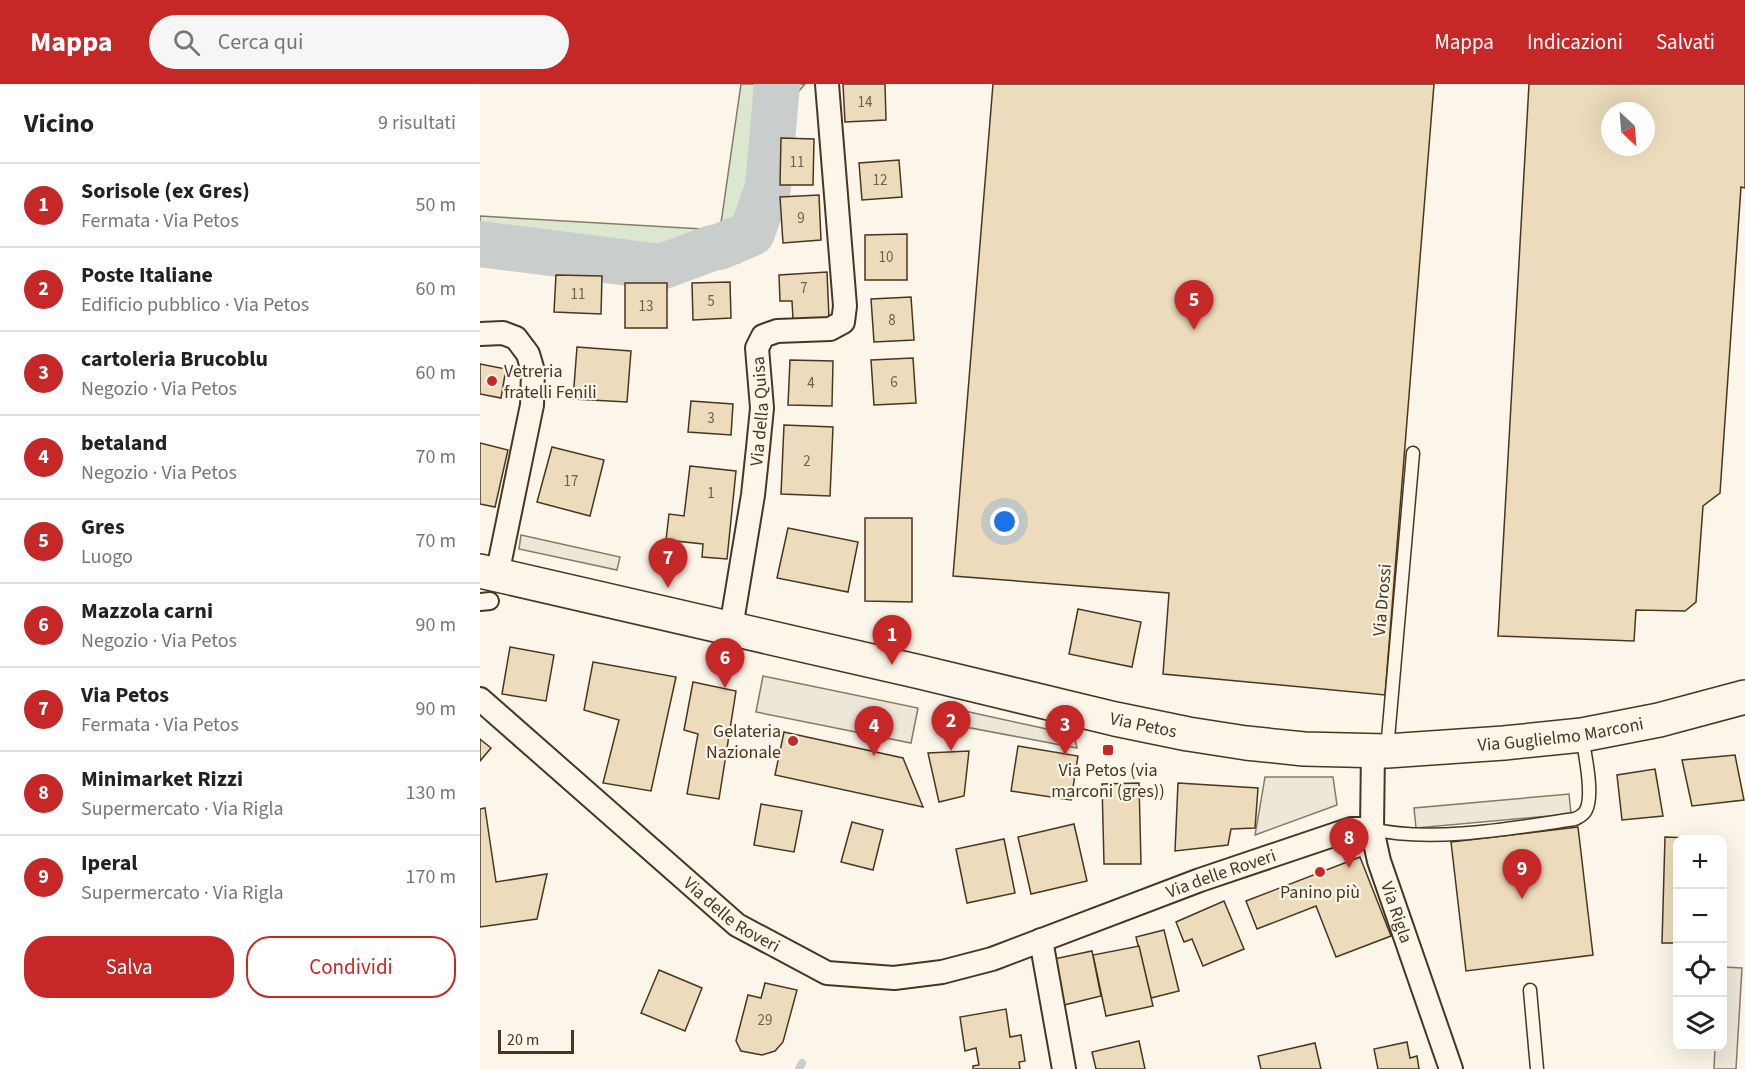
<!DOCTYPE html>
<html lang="it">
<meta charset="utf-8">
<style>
:root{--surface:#fff;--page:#f6f6f6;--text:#222;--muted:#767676;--line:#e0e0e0;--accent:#c62828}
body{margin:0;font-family:"Source Sans 3",sans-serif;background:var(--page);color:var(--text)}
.controls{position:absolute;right:18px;bottom:18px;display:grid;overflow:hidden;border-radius:12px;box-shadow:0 6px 24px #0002}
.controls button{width:54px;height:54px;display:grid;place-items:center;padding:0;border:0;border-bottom:2px solid var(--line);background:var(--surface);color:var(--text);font:30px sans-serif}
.compass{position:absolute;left:1121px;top:18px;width:54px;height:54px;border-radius:50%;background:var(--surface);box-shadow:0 6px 24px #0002;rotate:154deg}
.scale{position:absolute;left:18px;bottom:15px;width:76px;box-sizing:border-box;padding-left:6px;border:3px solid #4a3520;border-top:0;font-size:16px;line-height:21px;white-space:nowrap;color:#4a3520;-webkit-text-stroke:4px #fbf6e9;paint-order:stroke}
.you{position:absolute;left:525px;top:438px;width:21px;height:21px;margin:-15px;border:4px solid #fff;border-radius:50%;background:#1a73e8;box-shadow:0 0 0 9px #1a73e833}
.badge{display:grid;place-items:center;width:39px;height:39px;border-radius:50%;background:var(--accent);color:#fff;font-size:20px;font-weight:700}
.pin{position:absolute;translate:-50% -50px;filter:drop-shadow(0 2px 3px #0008)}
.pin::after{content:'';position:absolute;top:32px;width:21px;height:18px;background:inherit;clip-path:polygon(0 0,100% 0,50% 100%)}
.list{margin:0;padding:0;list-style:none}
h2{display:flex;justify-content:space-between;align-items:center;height:78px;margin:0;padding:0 24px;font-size:26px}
h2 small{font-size:20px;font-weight:400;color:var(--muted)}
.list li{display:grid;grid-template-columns:39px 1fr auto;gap:18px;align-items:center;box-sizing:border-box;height:84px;padding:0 24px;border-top:2px solid var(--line)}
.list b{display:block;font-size:22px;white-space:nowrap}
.list p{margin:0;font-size:20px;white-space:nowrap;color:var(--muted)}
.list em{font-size:20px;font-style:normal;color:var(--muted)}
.actions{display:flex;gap:12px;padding:18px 24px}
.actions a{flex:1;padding:14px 0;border:2px solid var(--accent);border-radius:24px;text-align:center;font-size:21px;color:var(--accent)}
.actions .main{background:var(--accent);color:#fff}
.icon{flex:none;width:33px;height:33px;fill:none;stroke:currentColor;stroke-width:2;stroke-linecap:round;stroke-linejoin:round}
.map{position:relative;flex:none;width:1265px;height:985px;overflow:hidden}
header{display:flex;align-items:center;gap:36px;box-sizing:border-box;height:84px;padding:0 30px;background:var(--accent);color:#fff}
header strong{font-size:28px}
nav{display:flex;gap:33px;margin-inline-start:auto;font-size:21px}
.search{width:420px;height:54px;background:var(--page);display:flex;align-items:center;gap:15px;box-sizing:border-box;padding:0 21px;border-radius:33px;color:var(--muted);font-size:22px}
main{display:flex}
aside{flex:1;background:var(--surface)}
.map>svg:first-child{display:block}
.green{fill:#dce7d0;stroke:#887966;stroke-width:1.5}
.parking{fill:#ede7d9;stroke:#887966;stroke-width:1.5}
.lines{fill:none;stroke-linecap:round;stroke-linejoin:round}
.stream{stroke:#c9cecd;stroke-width:8}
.river{stroke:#c9cecd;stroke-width:46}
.building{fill:#ecdcbc;stroke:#4a3520;stroke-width:1.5;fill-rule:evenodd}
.service-casing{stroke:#4a3520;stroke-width:15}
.pedestrian-casing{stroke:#4a3520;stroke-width:20}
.minor-casing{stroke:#4a3520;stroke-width:26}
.primary-casing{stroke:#4a3520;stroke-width:36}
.service{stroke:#fbf6e9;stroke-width:12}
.pedestrian{stroke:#fbf6e9;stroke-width:16}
.minor{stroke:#fbf6e9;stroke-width:22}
.primary{stroke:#fbf6e9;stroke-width:33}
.poi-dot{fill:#c62828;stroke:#fbf6e9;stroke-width:2}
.labels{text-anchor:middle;stroke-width:4.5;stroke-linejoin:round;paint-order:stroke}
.number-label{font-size:15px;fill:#725f47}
.poi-label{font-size:18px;fill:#4a3520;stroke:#fbf6e9}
.street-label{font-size:18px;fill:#4a3520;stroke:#fbf6e9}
</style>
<header>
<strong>Mappa</strong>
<div class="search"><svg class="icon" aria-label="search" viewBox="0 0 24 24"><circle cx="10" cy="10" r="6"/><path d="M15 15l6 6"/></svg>Cerca qui</div>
<nav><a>Mappa</a><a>Indicazioni</a><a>Salvati</a></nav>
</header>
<main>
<aside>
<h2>Vicino<small>9 risultati</small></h2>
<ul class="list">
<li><span class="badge">1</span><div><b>Sorisole (ex Gres)</b><p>Fermata · Via Petos</p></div><em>50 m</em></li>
<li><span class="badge">2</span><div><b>Poste Italiane</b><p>Edificio pubblico · Via Petos</p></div><em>60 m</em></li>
<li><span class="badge">3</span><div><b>cartoleria Brucoblu</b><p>Negozio · Via Petos</p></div><em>60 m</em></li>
<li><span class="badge">4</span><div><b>betaland</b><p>Negozio · Via Petos</p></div><em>70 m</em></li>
<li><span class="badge">5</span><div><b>Gres</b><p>Luogo</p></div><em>70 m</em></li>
<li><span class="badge">6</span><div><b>Mazzola carni</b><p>Negozio · Via Petos</p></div><em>90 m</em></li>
<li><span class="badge">7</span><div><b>Via Petos</b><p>Fermata · Via Petos</p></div><em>90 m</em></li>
<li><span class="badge">8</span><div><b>Minimarket Rizzi</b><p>Supermercato · Via Rigla</p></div><em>130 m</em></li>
<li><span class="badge">9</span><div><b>Iperal</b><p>Supermercato · Via Rigla</p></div><em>170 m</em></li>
</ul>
<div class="actions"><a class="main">Salva</a><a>Condividi</a></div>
</aside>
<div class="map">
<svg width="1265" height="985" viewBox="0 0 1265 985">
<rect width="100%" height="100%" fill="#fbf6e9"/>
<path class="green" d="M261,0H325L299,30L284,139L259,179L156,185L0,164V132L240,146Z"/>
<g class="parking">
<path d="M41,451L140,473L137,486L39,465Z"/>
<path d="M283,592L438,624L431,659L276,628Z"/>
<path d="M471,624L594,651L597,664L475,641Z"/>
<path d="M785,693H853L857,721L775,751Z"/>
<path d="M1089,710L1091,730L936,744L934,724Z"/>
<path d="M1243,883L1262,884L1256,985H1234L1235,963L1242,962Z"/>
</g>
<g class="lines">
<path class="stream" d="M319,985L322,979"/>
<path class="river" d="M0,160L181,183L232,164L239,163L272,149L288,103L297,0"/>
</g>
<g class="building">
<path d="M363,0H405L406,36L365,38Z"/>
<path d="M513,0H954L905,611L683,590L689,509L473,492Z"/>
<path d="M1049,0H1265V104L1261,103L1240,409L1223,422L1216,518L1205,527L1156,526L1154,557L1018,552ZM1130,27H1166V63H1130Z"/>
<path d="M301,54L334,55L333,101H300Z"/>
<path d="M419,76L422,113L382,116L379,79Z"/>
<path d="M339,111L341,156L303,159L300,113Z"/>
<path d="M427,150V196H385V151Z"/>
<path d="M347,188L349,234L313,235L312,217H300L299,191Z"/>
<path d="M76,191L122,192L121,230L74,228Z"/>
<path d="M250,198L251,234L213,236L212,199Z"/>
<rect x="145" y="199" width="42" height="45"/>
<path d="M431,213L434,256L394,258L391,215Z"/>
<path d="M97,263L151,267L147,318L93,315Z"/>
<path d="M433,274L436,319L394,321L391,276Z"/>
<path d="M310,276L353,277L352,322L308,321Z"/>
<path d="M0,280L26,285L21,314L0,310Z"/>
<path d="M211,317L253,320L251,351L208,348Z"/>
<path d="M304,341L353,343L350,412L301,410Z"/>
<path d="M0,359L28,366L15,423L0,420Z"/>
<path d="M72,363L124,376L110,432L57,418Z"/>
<path d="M210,382L256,387L247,475L222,473L223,460L186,456L189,430L204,432Z"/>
<path d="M385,434H432V518L385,517Z"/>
<path d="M308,444L378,458L368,508L297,494Z"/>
<path d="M598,525L661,538L652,583L589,570Z"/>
<path d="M30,563L74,571L66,617L22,610Z"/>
<path d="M113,578L196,593L171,707L123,699L139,636L104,626Z"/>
<path d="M213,598L256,607L239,715L207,710L218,650L204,646Z"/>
<path d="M304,648L423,674L443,723L295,691Z"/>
<path d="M0,655L11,664L0,677Z"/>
<path d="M538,662L598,672L591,716L531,707Z"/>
<path d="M489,667L484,712L459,718L448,669Z"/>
<path d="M1255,671L1264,716L1212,722L1202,676Z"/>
<path d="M1175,685L1183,732L1142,736L1137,691Z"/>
<path d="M659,699L661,780H624L622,700Z"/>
<path d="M698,699L778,704L775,744L751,745L748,761L695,767Z"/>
<path d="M281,720L322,727L314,768L274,761Z"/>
<path d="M5,724L16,798L67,790L57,835L0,843V725Z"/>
<path d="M372,738L403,746L393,786L361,778Z"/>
<path d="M594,740L607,797L551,810L538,753Z"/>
<path d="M1098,743L1113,871L986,887L971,758Z"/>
<path d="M1185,753L1237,755L1198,756V859H1182Z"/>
<path d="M524,755L535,809L487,819L476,765Z"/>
<path d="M880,773L911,852L856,873L836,822L777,845L766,817Z"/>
<path d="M744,817L764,865L723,882L712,855L704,858L696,838Z"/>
<path d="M684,846L699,907L671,914L656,853Z"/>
<path d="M659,862L673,922L626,932L613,871Z"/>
<path d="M612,867L621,912L584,921L574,875Z"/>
<path d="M179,886L222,904L205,947L161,929Z"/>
<path d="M285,899L317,906L303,958L295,967L282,971L261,967L256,957L268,911L281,914Z"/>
<path d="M526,925L530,953L541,951L545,977L539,978L540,985H493V982L499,981L496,964L485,967L480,933Z"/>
<path d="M659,957L665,985H616L612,968Z"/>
<path d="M927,958L930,974L937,972L939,985H898L894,965Z"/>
<path d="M835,959L841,985H781L778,972Z"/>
</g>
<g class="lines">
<defs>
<g id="service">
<path d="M907,666L933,369"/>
<path d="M892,745C951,759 1034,744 1095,735C1099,733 1104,731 1106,726C1114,711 1105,670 1102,653"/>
<path d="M1050,906L1057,985"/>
</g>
<path id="pedestrian" d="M0,518L10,517"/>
<g id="minor">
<path d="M0,250L23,249L36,254L48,270L53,287L52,321L17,491"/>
<path id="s1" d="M251,544L273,411L278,364L282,324L277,264L283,252L297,247L350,245L363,238L365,222L347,0"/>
<path id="s2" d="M0,615L257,841L347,889L414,894L462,888L512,875L720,796L871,745H892"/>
<path id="s3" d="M893,667L892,745L899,777L971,985"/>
<path d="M561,856L584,985"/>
</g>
<g id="primary">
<path id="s4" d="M0,487L440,588L635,635L708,650L766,659L824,665L907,667L1024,659L1102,651L1179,636L1265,613"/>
</g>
</defs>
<use href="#service" class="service-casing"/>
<use href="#pedestrian" class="pedestrian-casing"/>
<use href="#minor" class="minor-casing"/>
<use href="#primary" class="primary-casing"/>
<use href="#service" class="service"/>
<use href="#pedestrian" class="pedestrian"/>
<use href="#minor" class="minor"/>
<use href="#primary" class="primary"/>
</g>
<g class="poi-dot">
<circle cx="12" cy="297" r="6"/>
<circle cx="313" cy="657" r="6"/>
<rect x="622" y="660" width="12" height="12" rx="3"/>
<circle cx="840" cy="788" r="6"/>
</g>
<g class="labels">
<g class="number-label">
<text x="385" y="23">14</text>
<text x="317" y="83">11</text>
<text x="400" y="101">12</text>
<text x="321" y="139">9</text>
<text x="406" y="178">10</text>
<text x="324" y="209">7</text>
<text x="98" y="215">11</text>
<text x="231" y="222">5</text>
<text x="166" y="227">13</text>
<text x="412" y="241">8</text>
<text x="414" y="303">6</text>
<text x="331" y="304">4</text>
<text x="231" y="339">3</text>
<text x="327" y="382">2</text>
<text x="91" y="402">17</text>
<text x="231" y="414">1</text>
<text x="285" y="941">29</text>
</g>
<g class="poi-label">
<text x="24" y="293" text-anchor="start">Vetreria<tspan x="24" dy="21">fratelli Fenili</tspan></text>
<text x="301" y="653" text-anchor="end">Gelateria<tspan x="301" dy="21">Nazionale</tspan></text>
<text x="628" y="692">Via Petos (via<tspan x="628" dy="21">marconi (gres))</tspan></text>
<text x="840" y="814">Panino più</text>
</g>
<g class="street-label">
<text dy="6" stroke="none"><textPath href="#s1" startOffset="219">Via della Quisa</textPath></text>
<text transform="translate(902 516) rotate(-85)" y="6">Via Drossi</text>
<text dy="6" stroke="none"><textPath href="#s4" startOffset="681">Via Petos</textPath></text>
<text dy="6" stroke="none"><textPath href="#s4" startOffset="1101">Via Guglielmo Marconi</textPath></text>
<text dy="6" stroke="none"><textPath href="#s2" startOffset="856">Via delle Roveri</textPath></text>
<text dy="6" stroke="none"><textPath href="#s2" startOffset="332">Via delle Roveri</textPath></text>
<text dy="6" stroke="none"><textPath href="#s3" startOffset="165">Via Rigla</textPath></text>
</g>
</g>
</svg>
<div class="controls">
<button>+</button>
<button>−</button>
<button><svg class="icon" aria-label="locate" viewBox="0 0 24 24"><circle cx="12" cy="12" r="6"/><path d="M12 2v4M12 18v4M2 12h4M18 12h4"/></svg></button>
<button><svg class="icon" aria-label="layers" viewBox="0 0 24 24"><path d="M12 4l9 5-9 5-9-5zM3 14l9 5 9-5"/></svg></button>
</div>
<svg class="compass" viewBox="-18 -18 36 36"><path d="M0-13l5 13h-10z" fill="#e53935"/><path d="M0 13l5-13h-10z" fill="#767676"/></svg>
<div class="scale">20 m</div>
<div class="you"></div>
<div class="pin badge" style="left:412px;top:581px">1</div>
<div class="pin badge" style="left:471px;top:667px">2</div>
<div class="pin badge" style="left:585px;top:671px">3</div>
<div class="pin badge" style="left:394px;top:672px">4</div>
<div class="pin badge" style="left:714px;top:246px">5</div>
<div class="pin badge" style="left:245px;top:604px">6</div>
<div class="pin badge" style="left:188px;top:504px">7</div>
<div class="pin badge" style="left:869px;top:784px">8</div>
<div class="pin badge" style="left:1042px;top:815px">9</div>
</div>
</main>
